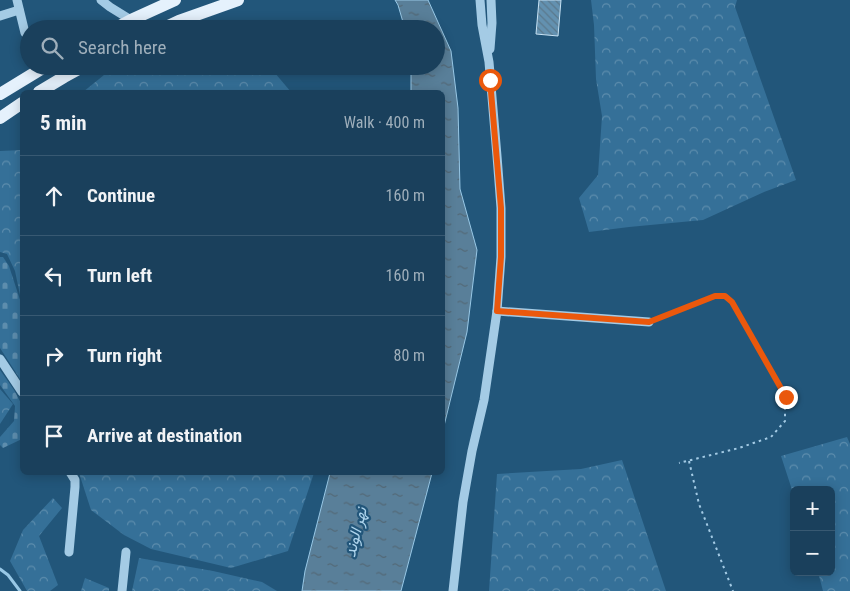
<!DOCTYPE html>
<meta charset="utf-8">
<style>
:root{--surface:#1a405c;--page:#234762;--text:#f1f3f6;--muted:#9fafbb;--line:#385972}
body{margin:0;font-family:"Roboto Condensed",Vazirmatn,sans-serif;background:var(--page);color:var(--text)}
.controls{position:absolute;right:15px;bottom:15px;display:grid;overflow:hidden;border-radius:8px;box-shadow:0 2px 12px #0003}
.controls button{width:45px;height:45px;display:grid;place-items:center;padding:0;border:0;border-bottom:1px solid var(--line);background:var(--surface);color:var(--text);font:25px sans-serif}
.stop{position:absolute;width:15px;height:15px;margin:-11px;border:4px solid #ea580c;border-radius:50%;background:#fff}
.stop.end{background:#ea580c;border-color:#fff;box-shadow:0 1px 5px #0008}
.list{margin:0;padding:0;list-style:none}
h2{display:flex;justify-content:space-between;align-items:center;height:65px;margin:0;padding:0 20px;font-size:21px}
h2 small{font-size:16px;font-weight:400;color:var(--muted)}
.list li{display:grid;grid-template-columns:32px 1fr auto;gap:15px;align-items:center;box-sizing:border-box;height:80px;padding:0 20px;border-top:1px solid var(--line)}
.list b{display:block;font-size:19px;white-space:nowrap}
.list em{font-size:16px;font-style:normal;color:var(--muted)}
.icon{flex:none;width:28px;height:28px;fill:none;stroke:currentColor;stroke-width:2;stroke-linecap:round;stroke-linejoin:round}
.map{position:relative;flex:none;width:850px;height:591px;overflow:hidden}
.search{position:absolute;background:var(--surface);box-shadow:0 2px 12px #0003;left:20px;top:20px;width:425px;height:55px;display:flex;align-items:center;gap:12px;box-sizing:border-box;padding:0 18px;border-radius:28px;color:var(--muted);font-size:19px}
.panel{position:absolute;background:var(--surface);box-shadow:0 2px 12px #0003;left:20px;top:90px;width:425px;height:385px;border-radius:8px}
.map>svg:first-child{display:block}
.forest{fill:url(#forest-crowns)}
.cemetery{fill:url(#cemetery-stones)}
.water{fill:url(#water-ripples);stroke:#98c8e6}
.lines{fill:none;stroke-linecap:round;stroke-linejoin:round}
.stream{stroke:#98c8e6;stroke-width:3}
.building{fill:url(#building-back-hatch);stroke:#c7e2f4}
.path{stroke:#a4cbe5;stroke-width:2;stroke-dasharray:2.5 4;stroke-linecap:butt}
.minor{stroke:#a4cbe5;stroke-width:9}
.major{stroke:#e5f1fc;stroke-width:12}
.route{stroke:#ea580c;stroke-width:6}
.labels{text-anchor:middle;stroke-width:4.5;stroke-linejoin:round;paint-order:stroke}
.water-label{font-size:16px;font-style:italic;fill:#afd5ed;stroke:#22567a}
</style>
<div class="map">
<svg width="850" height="591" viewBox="0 0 850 591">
<defs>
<pattern id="forest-crowns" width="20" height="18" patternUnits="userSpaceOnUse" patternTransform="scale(1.25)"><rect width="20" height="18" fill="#357098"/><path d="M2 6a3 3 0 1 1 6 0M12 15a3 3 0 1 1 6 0" fill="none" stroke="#5d8dad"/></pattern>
<pattern id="cemetery-stones" width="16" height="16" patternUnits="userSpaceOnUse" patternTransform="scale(1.25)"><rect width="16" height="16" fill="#357098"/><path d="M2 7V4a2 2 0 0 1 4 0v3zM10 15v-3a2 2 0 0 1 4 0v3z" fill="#5d8dad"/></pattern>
<pattern id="water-ripples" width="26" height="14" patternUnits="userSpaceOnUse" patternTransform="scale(1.25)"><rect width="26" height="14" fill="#597f99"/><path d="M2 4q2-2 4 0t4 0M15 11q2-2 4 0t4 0" fill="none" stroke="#536876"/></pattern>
<pattern id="building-back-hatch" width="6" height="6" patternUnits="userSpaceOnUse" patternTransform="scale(1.25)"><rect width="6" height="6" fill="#6391b0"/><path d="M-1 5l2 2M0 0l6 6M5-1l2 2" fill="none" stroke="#5b798d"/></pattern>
</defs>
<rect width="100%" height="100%" fill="#22567a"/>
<g class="forest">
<path d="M591,0H737L735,7L796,180L764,192L703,220L629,227L589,232L579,198L598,175L602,116L596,79L594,25Z"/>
<path d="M122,66H269L291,92H83L104,75Z"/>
<path d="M22,150V299L20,295L15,271L7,254L0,252V151Z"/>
<path d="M0,389L13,404L0,424Z"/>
<path d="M847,437L850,444V591H823L818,572H831V490H794V496L781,456Z"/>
<path d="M622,460L666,591H489L497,474L581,469Z"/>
<path d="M314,473L288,551L231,568L151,549L124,535L91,510L79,473Z"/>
<path d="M53,498L62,508L39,536L58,585L50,591H27L10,561L23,530Z"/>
<path d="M139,558L213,571L262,582L277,591H132Z"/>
<path d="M85,578L109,588V591H81Z"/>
</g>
<g class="cemetery">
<path d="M0,257H3L9,266L22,306V382L0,348Z"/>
<path d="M0,370L14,390L22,405V439L3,448L0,445V437L14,421L15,406L0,385Z"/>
</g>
<g class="water">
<path d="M395,0H428L451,51L458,108L460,189L477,250L467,332L443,430L442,92H411V66H436V29H405L398,5Z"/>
<path d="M330,473H432L401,591H302L305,571Z"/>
</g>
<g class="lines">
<path class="stream" d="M0,569L8,575L20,591"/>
</g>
<path class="building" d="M539,0H561L558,36L536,34Z"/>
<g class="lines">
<g class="path">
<path d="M656,319L715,296H725L732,302L785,397V421L771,437L739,448L679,463"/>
<path d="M689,461L699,504L733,591"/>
</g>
<g class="minor">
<path d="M17,0L25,33"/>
<path d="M101,0L110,7L131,20"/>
<path d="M0,16L19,10"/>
<path d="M490,49L492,23L491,0"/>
<path d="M497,311L649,322"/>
<path d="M0,359L22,392"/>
<path d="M69,552L75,487V480L70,472"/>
<path d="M122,591L126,552"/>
<path d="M453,591L463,502L472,451L484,400L497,311L501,257V208L497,156L489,62L482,25L480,0"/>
</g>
<g class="major">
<path d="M114,29L131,20L175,0"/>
<path d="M162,29L179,21L238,0"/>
<path d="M39,92L64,77L84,66"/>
<path d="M0,94L46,66"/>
<path d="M0,118L22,103"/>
</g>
</g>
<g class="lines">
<path class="route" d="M490,80L501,208V257L497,311L649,322L715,296H725L732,302L786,397"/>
</g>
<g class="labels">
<g class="water-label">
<text transform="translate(355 532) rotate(-76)" y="6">نهر الوند</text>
</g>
</g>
</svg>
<div class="controls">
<button>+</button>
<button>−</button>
</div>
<div class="stop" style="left:490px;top:80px"></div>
<div class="stop end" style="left:786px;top:397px"></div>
<div class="search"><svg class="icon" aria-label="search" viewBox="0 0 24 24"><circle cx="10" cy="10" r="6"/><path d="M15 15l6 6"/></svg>Search here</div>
<section class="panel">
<h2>5 min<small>Walk · 400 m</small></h2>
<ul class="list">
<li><svg class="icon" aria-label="ahead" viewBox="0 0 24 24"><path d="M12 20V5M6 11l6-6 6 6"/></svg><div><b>Continue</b></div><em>160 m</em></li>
<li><svg class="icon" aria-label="left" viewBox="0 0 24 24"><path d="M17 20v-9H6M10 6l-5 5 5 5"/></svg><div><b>Turn left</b></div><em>160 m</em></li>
<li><svg class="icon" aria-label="right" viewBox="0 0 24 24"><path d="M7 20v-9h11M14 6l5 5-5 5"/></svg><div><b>Turn right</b></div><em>80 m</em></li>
<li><svg class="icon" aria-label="arrive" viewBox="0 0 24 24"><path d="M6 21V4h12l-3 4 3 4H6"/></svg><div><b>Arrive at destination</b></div></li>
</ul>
</section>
</div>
